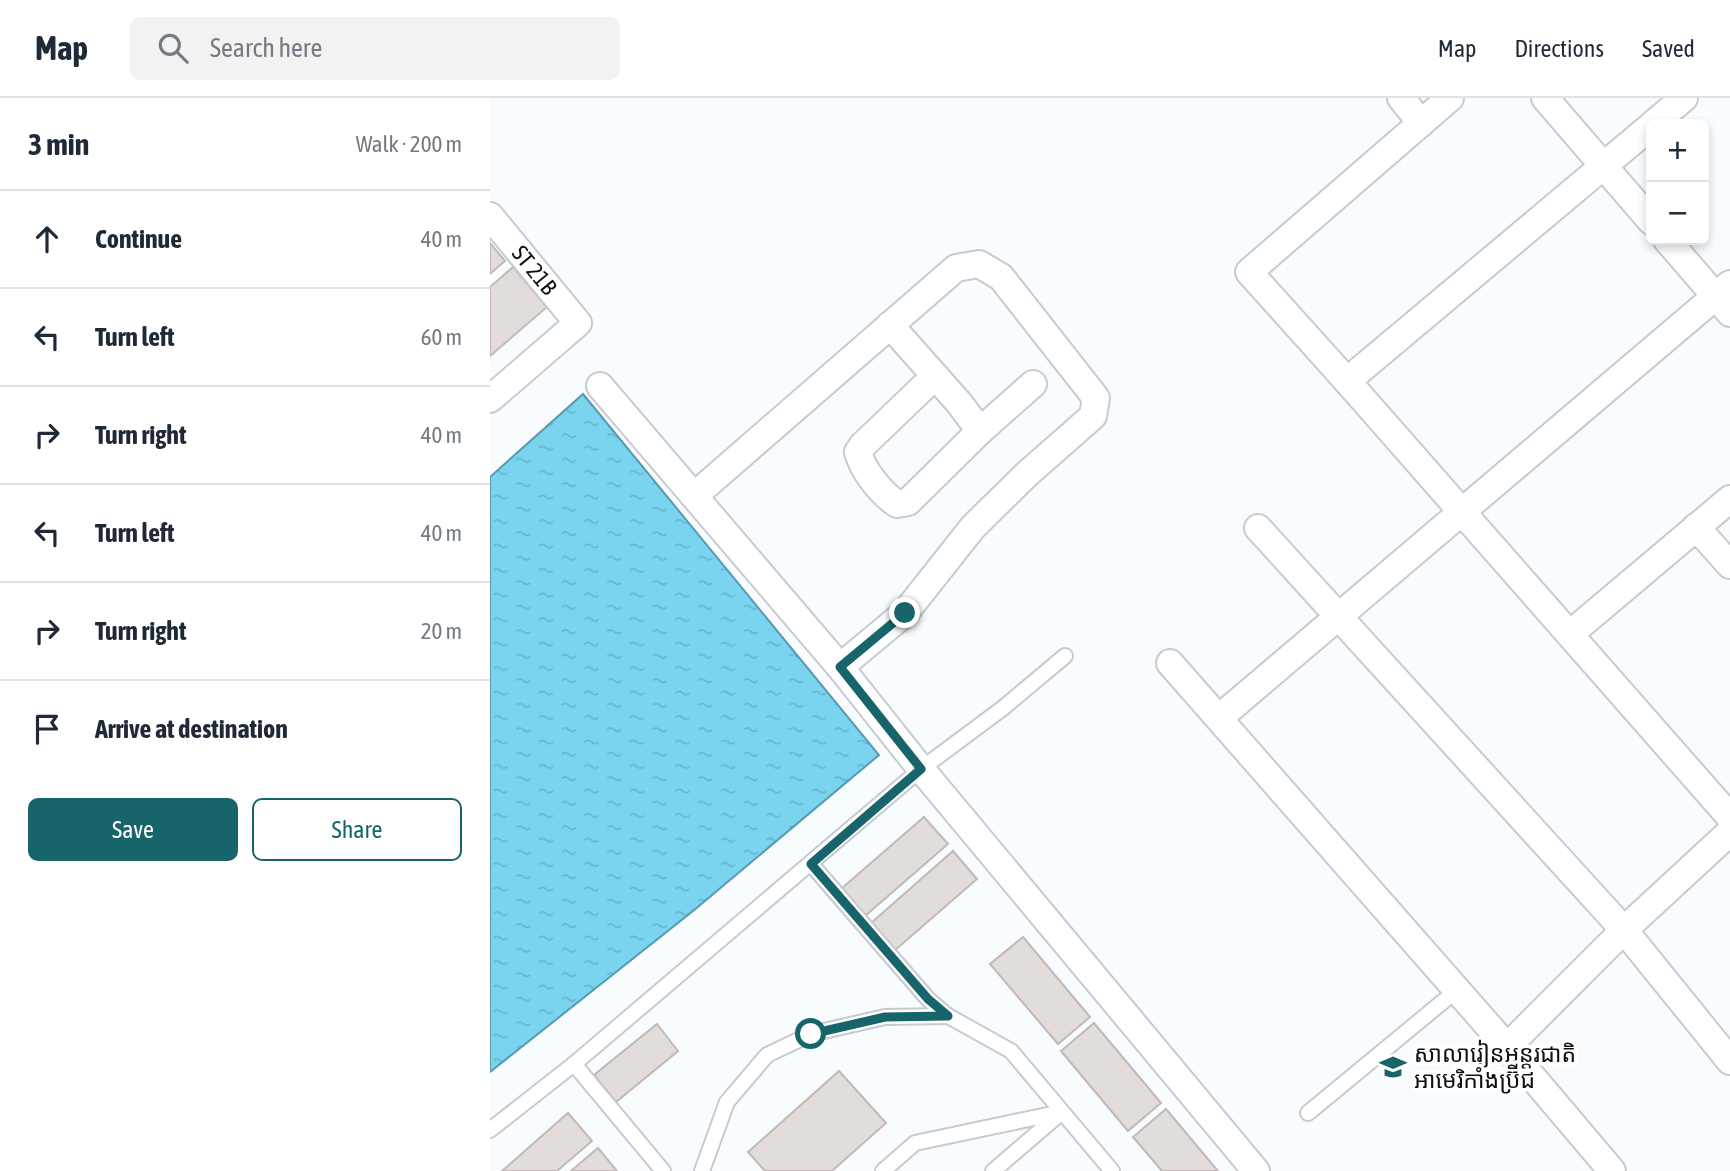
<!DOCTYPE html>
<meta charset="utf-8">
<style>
:root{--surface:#fff;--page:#f2f2f3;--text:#1f2937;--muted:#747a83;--line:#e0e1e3;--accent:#17656b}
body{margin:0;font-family:"Asap Condensed","Noto Sans Khmer",sans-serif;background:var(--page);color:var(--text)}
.controls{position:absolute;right:21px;top:21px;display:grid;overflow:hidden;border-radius:10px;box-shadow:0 4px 10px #0003}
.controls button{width:63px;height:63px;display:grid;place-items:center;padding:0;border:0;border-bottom:2px solid var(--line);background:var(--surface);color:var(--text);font:35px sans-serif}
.stop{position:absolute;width:21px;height:21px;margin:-16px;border:5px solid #17656b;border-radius:50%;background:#fff}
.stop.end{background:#17656b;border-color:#fff;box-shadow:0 2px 7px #0008}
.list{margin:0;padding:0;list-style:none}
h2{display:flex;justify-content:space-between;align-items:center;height:91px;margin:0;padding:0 28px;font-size:30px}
h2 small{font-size:23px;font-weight:400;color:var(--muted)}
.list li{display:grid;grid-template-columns:46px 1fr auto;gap:21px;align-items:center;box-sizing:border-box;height:98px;padding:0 28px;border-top:2px solid var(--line)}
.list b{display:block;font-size:26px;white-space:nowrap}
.list em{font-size:23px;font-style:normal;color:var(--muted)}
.actions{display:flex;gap:14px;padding:21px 28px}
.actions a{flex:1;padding:16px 0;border:2px solid var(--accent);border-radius:10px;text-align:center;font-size:24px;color:var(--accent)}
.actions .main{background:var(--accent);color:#fff}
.icon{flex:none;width:38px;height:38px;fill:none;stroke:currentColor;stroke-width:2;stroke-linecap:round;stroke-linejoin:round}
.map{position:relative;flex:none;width:1240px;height:1073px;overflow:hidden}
header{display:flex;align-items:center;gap:42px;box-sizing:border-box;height:98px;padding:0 35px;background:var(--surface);border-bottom:2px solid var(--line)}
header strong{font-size:33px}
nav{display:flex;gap:38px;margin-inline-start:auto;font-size:24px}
.search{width:490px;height:63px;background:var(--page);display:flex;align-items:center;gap:18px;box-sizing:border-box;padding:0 24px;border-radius:10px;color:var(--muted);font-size:26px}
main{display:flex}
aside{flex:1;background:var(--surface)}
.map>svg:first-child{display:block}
.water{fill:url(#water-ripples);stroke:#5999ad;stroke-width:2}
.building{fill:#e2dcda;stroke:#c0b9b8;stroke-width:2}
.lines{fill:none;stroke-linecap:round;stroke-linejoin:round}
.lane-casing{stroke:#c7cbd0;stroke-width:18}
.street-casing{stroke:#c7cbd0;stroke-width:30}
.lane{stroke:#fff;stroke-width:14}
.street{stroke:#fff;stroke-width:26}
.route{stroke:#17656b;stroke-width:9}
.labels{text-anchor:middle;stroke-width:7;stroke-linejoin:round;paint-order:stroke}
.street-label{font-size:23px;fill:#0d0f10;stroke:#fff}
.poi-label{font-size:23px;fill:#0d0f10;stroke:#fff;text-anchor:start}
</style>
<header>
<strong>Map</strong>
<div class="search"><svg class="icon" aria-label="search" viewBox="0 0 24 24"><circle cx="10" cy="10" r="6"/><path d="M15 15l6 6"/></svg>Search here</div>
<nav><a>Map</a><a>Directions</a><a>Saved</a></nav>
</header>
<main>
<aside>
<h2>3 min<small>Walk · 200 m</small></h2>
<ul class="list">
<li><svg class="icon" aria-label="ahead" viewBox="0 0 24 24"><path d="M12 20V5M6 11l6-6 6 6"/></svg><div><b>Continue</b></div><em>40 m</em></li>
<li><svg class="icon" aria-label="left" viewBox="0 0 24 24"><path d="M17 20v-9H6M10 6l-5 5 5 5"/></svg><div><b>Turn left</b></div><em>60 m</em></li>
<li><svg class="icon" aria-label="right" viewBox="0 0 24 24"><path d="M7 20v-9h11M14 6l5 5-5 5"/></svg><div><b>Turn right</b></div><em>40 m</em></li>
<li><svg class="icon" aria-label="left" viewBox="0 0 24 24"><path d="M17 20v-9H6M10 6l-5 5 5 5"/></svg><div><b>Turn left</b></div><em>40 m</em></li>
<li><svg class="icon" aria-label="right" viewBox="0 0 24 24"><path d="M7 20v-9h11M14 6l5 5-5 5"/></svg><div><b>Turn right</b></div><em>20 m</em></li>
<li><svg class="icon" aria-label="arrive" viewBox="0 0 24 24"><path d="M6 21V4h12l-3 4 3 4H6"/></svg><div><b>Arrive at destination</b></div></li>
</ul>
<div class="actions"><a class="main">Save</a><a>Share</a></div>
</aside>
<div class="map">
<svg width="1240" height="1073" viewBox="0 0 1240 1073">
<defs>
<pattern id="water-ripples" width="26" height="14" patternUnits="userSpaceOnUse" patternTransform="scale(1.75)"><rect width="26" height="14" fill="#7ad4f0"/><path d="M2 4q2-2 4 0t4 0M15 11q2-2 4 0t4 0" fill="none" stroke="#68b5cd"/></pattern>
</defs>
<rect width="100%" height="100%" fill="#f9fcfe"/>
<path class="water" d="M93,296L389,657L203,813L0,974V379Z"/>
<g class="building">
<path d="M0,145L15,163L0,176Z"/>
<path d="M23,169L57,209L0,258V189Z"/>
<path d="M434,719L458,746L375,818L352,790Z"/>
<path d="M463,753L487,781L404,853L381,825Z"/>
<path d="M533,839L600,919L568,946L500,866Z"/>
<path d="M604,925L671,1005L638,1033L571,953Z"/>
<path d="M167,926L188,953L126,1004L104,977Z"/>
<path d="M349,973L396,1025L342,1073H275L258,1054Z"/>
<path d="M676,1011L728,1073H672L643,1039Z"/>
<path d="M78,1015L102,1043L67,1073H12Z"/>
<path d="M108,1050L127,1073H81Z"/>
</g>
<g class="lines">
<defs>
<g id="lane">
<path d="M321,766L438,901L458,918L521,953L622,1073"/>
<path d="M84,966L173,1073"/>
<path d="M818,1015L967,892"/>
<path d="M0,1032L84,966L431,671L513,610L575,558"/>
<path d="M212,1073L237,1004L277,957L321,936L395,919L458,918"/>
<path d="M393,1073L425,1045L572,1014L503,1073"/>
</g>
<g id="street">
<path d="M911,0L931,25"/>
<path d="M960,0L759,174L857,283L1240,719"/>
<path d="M1055,0L1161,123"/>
<path d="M1163,26L1194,0"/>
<path id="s1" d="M0,118L88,225L0,301"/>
<path d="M1177,142L1240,215"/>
<path d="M400,227L470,306L490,333"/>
<path d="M445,278L372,348L368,354C373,373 391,395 407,406L418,404L490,333L543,286"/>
<path d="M857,283L1161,28"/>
<path d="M110,288L350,569L431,671L766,1073"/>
<path d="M204,398L466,170L489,166L511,179L606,300L603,318L537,376L483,429L415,515L350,569"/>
<path d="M1206,429L1240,467"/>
<path d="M768,430L1134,832L1240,963"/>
<path d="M1080,536L1240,401"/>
<path d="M680,565L1017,949L1122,1073"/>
<path d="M729,620L1240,186"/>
<path d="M1017,949L1134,832L1240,734"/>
</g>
</defs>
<use href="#lane" class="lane-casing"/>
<use href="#street" class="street-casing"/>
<use href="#lane" class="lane"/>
<use href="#street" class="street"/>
</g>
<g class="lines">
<path class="route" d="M321,936L395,919L458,918L438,901L321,766L431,671L350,569L415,515"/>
</g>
<defs>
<symbol id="school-bare" viewBox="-9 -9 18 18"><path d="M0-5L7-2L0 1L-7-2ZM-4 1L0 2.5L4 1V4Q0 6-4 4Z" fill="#17656b" stroke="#fff" stroke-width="2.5" paint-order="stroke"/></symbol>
</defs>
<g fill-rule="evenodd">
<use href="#school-bare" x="884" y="950" width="38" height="38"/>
</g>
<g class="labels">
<g class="street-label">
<text dy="8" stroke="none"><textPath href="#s1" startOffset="70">ST 21B</textPath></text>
</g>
<g class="poi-label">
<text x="924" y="964">សាលារៀនអន្តរជាតិ<tspan x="924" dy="26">អាមេរិកាំងប្រ៊ីជ</tspan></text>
</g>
</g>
</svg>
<div class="controls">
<button>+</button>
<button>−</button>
</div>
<div class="stop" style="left:321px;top:936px"></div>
<div class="stop end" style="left:415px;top:515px"></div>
</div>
</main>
